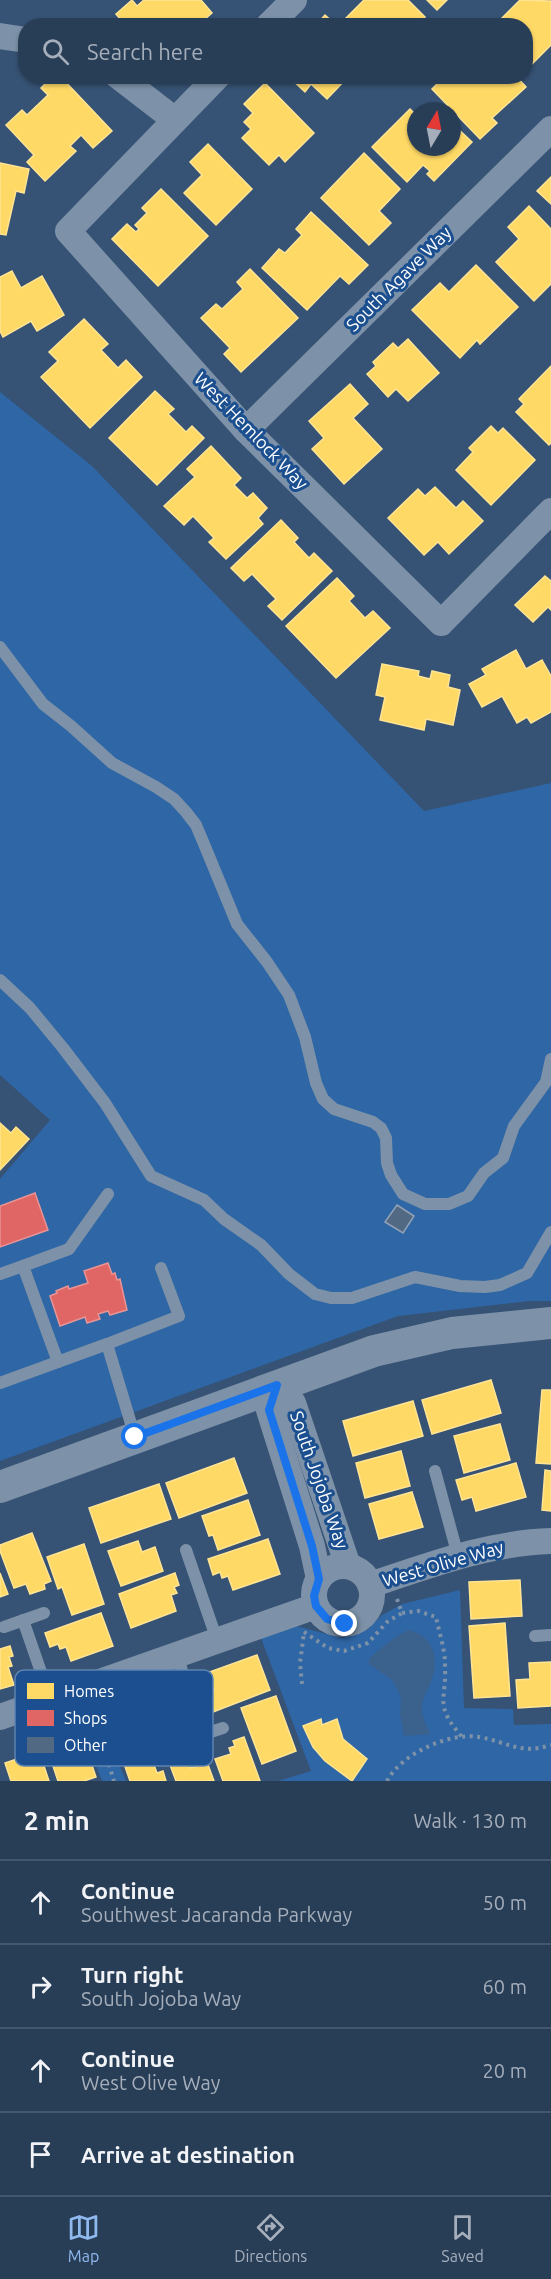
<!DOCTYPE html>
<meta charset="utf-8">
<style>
:root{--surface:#283e57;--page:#30455d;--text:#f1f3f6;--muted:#a5aeba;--line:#44576d;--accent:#90b9f0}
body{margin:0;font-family:Ubuntu,sans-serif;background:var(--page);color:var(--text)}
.compass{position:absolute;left:407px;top:102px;width:54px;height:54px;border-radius:50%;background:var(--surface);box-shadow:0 2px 4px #0004;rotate:10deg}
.stop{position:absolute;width:18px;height:18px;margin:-14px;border:4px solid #1a73e8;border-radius:50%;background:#fff}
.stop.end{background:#1a73e8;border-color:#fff;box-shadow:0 2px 6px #0008}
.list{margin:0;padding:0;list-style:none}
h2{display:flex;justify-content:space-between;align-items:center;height:78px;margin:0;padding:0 24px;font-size:26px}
h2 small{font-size:20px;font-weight:400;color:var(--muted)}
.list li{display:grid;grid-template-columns:39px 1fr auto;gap:18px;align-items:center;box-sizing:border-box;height:84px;padding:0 24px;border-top:2px solid var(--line)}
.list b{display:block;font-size:22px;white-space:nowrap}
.list p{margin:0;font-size:20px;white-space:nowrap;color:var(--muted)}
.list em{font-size:20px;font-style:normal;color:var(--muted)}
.icon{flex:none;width:33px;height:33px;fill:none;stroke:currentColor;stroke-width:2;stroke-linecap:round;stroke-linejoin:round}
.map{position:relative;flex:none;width:551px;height:1781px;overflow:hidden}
.search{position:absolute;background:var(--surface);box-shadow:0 2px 4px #0004;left:18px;right:18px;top:18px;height:66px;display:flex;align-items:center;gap:15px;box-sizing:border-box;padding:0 21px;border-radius:24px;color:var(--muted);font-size:22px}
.sheet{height:414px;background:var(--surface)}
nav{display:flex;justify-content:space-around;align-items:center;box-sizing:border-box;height:84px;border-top:2px solid var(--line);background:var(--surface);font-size:16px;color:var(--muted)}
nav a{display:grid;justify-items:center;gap:3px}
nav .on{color:var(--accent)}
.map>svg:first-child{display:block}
.green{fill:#2f66a5}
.water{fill:#3b618d}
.homes{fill:#ffd966;stroke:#ffe494;stroke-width:1.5}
.shops{fill:#e06666;stroke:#e99494;stroke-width:1.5}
.building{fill:#526984;stroke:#92a2b6;stroke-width:1.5}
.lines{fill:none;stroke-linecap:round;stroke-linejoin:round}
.path{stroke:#7d92a8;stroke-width:4;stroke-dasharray:3 4.5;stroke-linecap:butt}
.service{stroke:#7d92a8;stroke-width:12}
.minor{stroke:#7d92a8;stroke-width:26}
.tertiary{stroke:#7d92a8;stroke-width:32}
.route{stroke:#1a73e8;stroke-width:8}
.labels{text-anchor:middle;stroke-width:6;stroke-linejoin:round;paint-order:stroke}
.street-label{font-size:18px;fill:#fff;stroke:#1b4f8f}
.key{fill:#1b4f8f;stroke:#5f84b1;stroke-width:1.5}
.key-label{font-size:16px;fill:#fff}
</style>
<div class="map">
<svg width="551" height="1781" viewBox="0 0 551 1781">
<rect width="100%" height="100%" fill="#365274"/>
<g class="green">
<path d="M0,392L92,466L424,811L551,783V1301H530L398,1316L0,1461V1179L50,1120L0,1075Z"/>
<path d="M460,1590L464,1708L513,1709L514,1725L551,1724V1781H278L311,1771L261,1638L296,1626L342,1638L367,1630L382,1615L402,1604Z"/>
<path d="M92,1700L126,1781H102L74,1707Z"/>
</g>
<path class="water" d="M409,1630C432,1636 440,1656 432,1679C430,1687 423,1696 422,1706C421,1715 426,1725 430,1734L404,1736L400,1714L401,1700L399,1692L392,1680L369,1664V1659C378,1650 398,1634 409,1630Z"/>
<g class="homes">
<path d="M132,0L137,6L144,0H201L212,13L197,26H126L116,14Z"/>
<path d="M364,0H408L425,17L416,26H344L341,23Z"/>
<path d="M427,0H447L437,10Z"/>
<path d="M520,0L551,1V45L528,68L526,65V26H494Z"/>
<path d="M325,15L337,26H315Z"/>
<path d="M53,76H60L112,131L93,148L81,135L70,146L76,151L45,181L27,162L34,155L6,125L22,110L27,115L48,95L41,88Z"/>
<path d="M288,76H349L327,99L311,84L305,92Z"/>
<path d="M445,76H450L453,79L456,76H516L526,87L492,118L497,123L480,139L432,89Z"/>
<path d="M265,83L314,133L285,162L279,155L269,165L242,138L251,129L244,122L253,113L244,104Z"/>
<path d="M410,109L416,115V147H452V127L454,125L472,142L434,181L427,174L430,171L423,165L407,182L372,147Z"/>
<path d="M208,144L252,189L216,225L184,193L202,175L190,162Z"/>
<path d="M364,153L400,189L379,211L391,223L369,245L321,198Z"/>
<path d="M0,163L29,169L24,193L16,191L6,235L0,234Z"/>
<path d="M551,177V204L537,191Z"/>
<path d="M161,189L208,236L158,286L112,239L127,224L136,232L139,229L135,225L147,213L142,208Z"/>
<path d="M529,206L551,229V284L534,301L496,262L519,239L508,227Z"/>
<path d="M311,212L368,265L349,284L340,276L307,310L262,268L279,249L285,253L302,235L296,229Z"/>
<path d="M476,265L518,307L480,344L477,340L460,358L412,310L440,283L449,292Z"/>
<path d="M250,269L298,318L241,372L224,354L230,348L201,318L216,304L222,309L243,289L237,282Z"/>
<path d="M12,271L21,288L42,276L64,315L37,331L31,321L3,337L0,331V277Z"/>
<path d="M84,319L108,344L101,350L118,368L126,360L142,377L90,428L41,377L58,361L49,352Z"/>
<path d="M408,339L439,373L408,401L396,389L388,397L367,374L376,366L373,362L393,343L398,348Z"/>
<path d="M551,366V443L549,445L516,412L524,404L519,399Z"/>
<path d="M350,384L368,404L353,418L382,449L344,484L312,449L324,438L309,421Z"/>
<path d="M155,391L174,409L168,414L186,432L192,426L204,438L157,485L109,438Z"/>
<path d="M491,426L498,433L503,428L535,460L491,505L456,470L473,452L469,448Z"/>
<path d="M211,446L241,478L234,485L247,498L253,493L267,508L258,518L263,524L226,559L209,542L214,538L193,516L184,525L164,506L195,477L187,469Z"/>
<path d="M435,487L456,508L463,501L483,521L449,554L438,542L424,555L388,518L418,489L425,496Z"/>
<path d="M281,520L298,538L294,542L309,558L314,553L332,571L282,620L268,606L276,599L252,574L244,581L231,568Z"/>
<path d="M545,576L551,581V610L548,607L533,622L515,605Z"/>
<path d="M337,578L354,596L349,601L365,618L373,611L390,628L336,678L286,626Z"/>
<path d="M516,650L526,669L542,660L551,676V712L531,723L527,717L517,723L502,696L482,707L469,684L486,675L482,669Z"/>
<path d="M382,664L419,671L418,676L430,679L432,671L450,675L448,687L460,690L453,725L426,719L424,730L380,720L385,697L376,695Z"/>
<path d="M0,1123L11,1133L16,1127L29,1139L0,1170Z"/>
<path d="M491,1380L501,1413L432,1434L422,1400Z"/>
<path d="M542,1390H551V1464L536,1463Z"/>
<path d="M413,1401L423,1436L353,1456L343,1421Z"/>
<path d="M500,1424L510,1460L464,1473L454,1436Z"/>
<path d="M401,1451L410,1486L365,1498L356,1463Z"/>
<path d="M234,1458L247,1493L179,1518L166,1483Z"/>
<path d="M516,1463L526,1497L476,1511L472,1497L462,1500L456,1480Z"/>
<path d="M545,1470L551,1471V1511L542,1510Z"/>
<path d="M159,1484L171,1519L101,1543L89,1508Z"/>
<path d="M412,1492L423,1527L379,1539L369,1504Z"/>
<path d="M248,1500L260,1535L218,1550L213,1535L209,1536L202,1516Z"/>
<path d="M32,1533L51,1581L44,1584L45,1589L30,1594L26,1584L14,1588L0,1551V1545Z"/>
<path d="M268,1539L280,1574L233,1590L228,1576L222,1578L220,1572L213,1575L208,1559Z"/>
<path d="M138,1541L142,1552L155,1547L163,1571L121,1586L108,1551Z"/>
<path d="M84,1544L104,1604L72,1615L62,1587L58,1589L47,1557Z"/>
<path d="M0,1573L8,1594L0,1597Z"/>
<path d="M175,1573L179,1585L174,1587L177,1593L171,1595L176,1611L131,1628L119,1594Z"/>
<path d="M520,1580L522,1616L471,1619L469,1582Z"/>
<path d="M101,1613L113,1646L71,1661L66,1647L60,1649L58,1644L50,1647L45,1633Z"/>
<path d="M505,1623L510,1696L474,1698L469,1626Z"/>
<path d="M10,1646L13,1656L9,1657L12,1666L8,1667L14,1685L0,1689V1649Z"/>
<path d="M257,1655L270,1690L213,1712L209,1701L213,1699L210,1691L214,1690L207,1673Z"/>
<path d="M551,1662V1706L518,1708L516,1680L530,1679L529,1663Z"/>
<path d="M276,1696L296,1751L262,1764L241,1708Z"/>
<path d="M321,1719L322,1725L337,1719L343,1739L367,1759L352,1781L325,1761L313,1747L303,1726Z"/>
<path d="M70,1736L73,1746L84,1742L96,1777L84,1781H58L47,1748L53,1746L52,1743Z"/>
<path d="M244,1737L260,1781H223L215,1759L231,1754L229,1748L235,1746L233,1741Z"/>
<path d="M154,1741L162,1762L154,1765L157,1773L163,1771L166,1781H130L120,1752Z"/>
<path d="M30,1750L33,1760L41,1757L49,1781H11L5,1763L20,1758L19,1754Z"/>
<path d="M182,1761L183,1765L189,1763L191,1768L207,1762L214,1781H176L170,1765Z"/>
</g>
<g class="shops">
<path d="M35,1193L48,1230L0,1247V1206Z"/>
<path d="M108,1263L112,1274L115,1273L117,1280L120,1279L127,1310L110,1315L108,1311L98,1314L100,1319L87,1323L85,1317L60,1326L50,1296L57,1293L56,1291L68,1286L69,1289L88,1283L84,1271Z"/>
</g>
<path class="building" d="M397,1205L414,1216L403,1233L385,1222Z"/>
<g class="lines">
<g class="path">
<path d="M397,1599L402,1613L418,1611L436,1617C439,1632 445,1649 445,1664C447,1702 433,1703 462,1737"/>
<path d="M304,1632L328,1648L344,1651L368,1643L387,1622L402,1613"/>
<path d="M302,1684L300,1663L304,1633"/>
<path d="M86,1709L106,1755L114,1781"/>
<path d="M387,1781C401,1754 449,1732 479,1737C508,1742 520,1755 551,1745"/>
</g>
<g class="service">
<path d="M0,647L43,704L71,726L112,763L156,787L174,799L186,812L196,825L204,844L237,924L267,962L289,995L305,1037L316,1083L323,1099L334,1109L373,1122L381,1128L386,1138L387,1163L391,1175L403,1194L425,1204H449L468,1196L484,1173L503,1158L514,1126L546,1082L551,1059"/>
<path d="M0,980L30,1008L63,1048L105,1103L151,1176L204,1200L224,1219L261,1245L289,1274L315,1294L331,1298H352L415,1277L460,1286L485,1287L500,1285L527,1273L551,1232"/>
<path d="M23,1266L69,1249L108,1194"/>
<path d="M0,1274L23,1266L58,1362"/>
<path d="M107,1344L179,1316L161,1268"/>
<path d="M0,1383L107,1344L135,1437"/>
<path d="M435,1471L458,1556"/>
<path d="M186,1550L217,1640"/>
<path d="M23,1620L50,1698"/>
<path d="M4,1627L44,1613"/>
<path d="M535,1636L551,1635"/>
<path d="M177,1654L201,1735"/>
<path d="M180,1742L223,1728"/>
</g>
<g class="minor">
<path d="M268,26L294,0"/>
<path d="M0,36L26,40"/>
<path d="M118,76L175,120"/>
<path d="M218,76L68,231L246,430L441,623L551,511"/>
<path d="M246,430L551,129"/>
<path d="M277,1385L269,1410L312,1546L319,1579"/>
<path d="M277,1385L293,1403L348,1566"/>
<circle cx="343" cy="1595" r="29"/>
<path d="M370,1585C430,1565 488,1543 551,1541"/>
<path d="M0,1717L316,1606"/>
</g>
<path class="tertiary" d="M0,1487L374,1351L452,1333L551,1323"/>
</g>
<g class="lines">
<path class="route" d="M135,1437L277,1385L269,1410L312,1546L319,1579L314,1596L316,1606L327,1619L345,1624"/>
</g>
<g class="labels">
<g class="street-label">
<text transform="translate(399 279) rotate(-45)" y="6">South Agave Way</text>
<text transform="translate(251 431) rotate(46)" y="6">West Hemlock Way</text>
<text transform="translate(319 1480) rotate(71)" y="6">South Jojoba Way</text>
<text transform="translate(443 1564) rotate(-16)" y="6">West Olive Way</text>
</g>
</g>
<rect x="15" y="1670" width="198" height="96" rx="9" class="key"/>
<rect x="27" y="1683" width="27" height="16" fill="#ffd966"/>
<rect x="27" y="1710" width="27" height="16" fill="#e06666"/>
<rect x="27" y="1737" width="27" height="16" fill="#526984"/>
<g class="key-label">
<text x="64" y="1697">Homes</text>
<text x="64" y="1724">Shops</text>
<text x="64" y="1751">Other</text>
</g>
</svg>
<svg class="compass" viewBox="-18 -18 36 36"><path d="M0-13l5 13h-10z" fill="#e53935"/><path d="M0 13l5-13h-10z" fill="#a5aeba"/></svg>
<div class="stop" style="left:135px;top:1437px"></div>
<div class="stop end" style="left:345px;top:1624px"></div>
<div class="search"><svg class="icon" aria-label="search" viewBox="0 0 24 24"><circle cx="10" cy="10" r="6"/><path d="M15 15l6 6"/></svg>Search here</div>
</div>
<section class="sheet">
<h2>2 min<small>Walk · 130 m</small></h2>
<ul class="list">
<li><svg class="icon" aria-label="ahead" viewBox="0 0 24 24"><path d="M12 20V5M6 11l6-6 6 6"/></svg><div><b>Continue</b><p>Southwest Jacaranda Parkway</p></div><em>50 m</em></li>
<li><svg class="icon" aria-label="right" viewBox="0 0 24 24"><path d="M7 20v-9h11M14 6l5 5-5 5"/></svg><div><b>Turn right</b><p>South Jojoba Way</p></div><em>60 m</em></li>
<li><svg class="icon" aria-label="ahead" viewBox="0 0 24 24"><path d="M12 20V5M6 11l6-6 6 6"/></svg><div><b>Continue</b><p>West Olive Way</p></div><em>20 m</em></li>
<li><svg class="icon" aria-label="arrive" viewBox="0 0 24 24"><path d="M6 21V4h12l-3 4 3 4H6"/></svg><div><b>Arrive at destination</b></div></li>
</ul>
</section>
<nav>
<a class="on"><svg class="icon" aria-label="map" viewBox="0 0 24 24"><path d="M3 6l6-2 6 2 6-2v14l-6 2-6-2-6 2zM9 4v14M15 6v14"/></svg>Map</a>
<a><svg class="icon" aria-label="directions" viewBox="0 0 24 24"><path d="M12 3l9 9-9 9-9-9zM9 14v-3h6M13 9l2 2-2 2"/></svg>Directions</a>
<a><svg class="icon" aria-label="saved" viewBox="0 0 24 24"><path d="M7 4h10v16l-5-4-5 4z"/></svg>Saved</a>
</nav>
